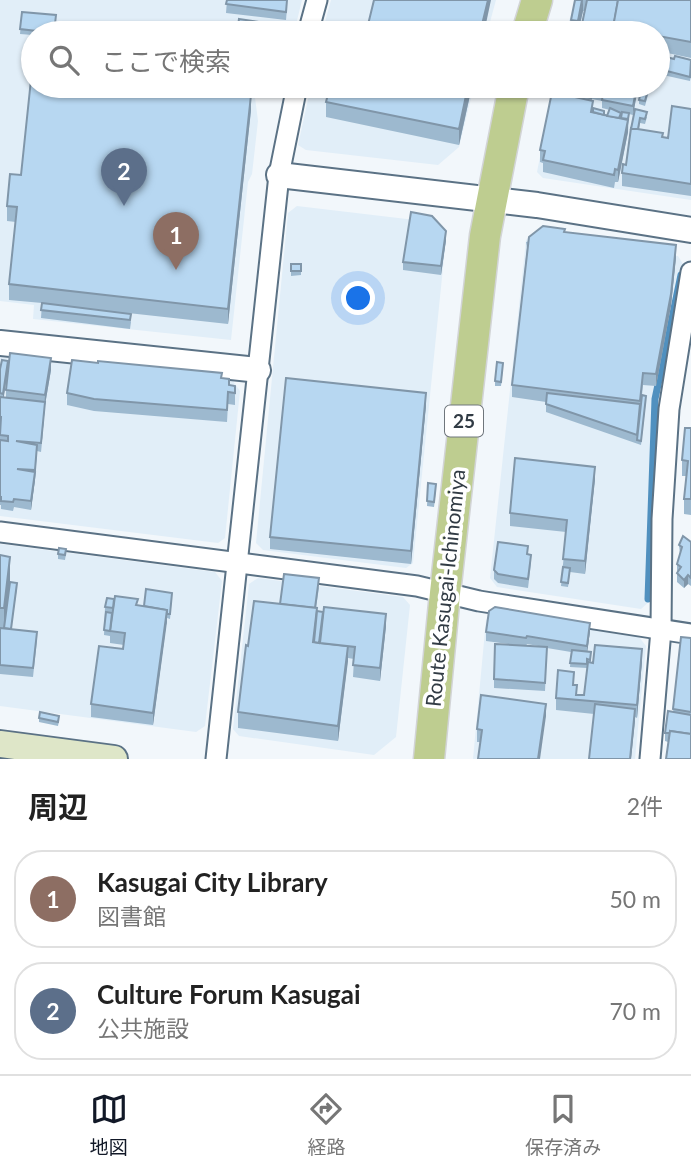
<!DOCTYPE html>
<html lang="ja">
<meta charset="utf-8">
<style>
:root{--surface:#fff;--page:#f2f2f2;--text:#222;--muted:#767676;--line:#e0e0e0;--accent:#111827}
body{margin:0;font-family:Lato,"Noto Sans JP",sans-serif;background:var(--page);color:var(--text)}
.you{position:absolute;left:359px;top:299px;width:24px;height:24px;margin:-18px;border:5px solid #fff;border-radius:50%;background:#1a73e8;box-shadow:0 0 0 10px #1a73e833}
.badge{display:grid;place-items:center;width:46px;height:46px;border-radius:50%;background:var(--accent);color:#fff;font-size:23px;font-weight:700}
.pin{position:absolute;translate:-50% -58px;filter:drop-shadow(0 2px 4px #0008)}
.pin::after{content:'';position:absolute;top:37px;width:24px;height:21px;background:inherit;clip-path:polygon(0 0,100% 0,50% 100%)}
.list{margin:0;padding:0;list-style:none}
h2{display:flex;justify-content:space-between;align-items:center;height:91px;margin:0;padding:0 28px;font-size:30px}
h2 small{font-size:23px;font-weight:400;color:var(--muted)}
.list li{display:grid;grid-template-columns:46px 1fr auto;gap:21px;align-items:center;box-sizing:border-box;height:98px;margin:0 14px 14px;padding:0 14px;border:2px solid var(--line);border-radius:28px}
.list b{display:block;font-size:26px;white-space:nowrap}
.list p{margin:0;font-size:23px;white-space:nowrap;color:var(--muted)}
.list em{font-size:23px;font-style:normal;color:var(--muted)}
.icon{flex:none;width:38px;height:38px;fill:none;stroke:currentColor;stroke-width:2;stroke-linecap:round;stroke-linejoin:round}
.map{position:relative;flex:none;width:691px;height:759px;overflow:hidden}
.search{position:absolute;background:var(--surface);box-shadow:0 2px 5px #0004;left:21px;right:21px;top:21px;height:77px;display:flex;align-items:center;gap:18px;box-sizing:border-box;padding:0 24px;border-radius:38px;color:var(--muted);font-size:26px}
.sheet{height:315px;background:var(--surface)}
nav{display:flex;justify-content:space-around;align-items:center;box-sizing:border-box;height:98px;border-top:2px solid var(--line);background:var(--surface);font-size:19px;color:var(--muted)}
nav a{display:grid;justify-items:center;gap:4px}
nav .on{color:var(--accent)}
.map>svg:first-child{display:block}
.built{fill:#e1eef8}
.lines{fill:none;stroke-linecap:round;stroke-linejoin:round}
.stream{stroke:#5090bf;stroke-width:7}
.minor-casing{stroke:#5b7285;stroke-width:23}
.tertiary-casing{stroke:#5b7285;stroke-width:28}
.secondary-casing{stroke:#5b7285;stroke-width:30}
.primary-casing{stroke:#d2d4d6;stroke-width:33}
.minor{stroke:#fff;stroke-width:19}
.tertiary{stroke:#fff;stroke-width:24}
.secondary{stroke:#dee6c8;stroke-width:26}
.primary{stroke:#becd90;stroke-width:30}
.wall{fill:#9db9cf;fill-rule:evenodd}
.shaded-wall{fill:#8096a9}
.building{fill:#b7d7f1;stroke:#8096a9;stroke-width:2}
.labels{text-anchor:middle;stroke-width:7;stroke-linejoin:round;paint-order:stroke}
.shield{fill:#fff;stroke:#6f767c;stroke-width:2}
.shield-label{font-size:19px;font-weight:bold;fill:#313b44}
.street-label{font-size:21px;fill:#313b44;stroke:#fff}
</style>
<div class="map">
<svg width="691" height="759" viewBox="0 0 691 759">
<rect width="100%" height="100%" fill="#f2f7fb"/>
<g class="built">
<path d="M0,0H302L294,33H33V86H281L279,93L254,90L258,121L252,174L248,182L231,340L33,319L34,305L0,301Z"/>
<path d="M331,0H496L487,33H322Z"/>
<path d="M576,0H691V200L543,178L537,172L554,86H658V33H565Z"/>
<path d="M311,86H474L459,147L438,165L306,150L298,145Z"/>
<path d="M297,206L432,222L446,238L413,563L406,568L263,550L256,543L288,213Z"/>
<path d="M533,233L678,256L683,264L684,274L657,404L650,601L641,609L497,587L490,578L526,240Z"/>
<path d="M0,357L233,381L240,391L225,538L218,543L0,516Z"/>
<path d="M0,544L215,572L222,581L205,726L196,732L0,706Z"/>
<path d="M258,578L403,597L410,605L396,737L374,755L239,736L233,729L249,584Z"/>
<path d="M493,615L639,637L646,646L635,759H473L486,620Z"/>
</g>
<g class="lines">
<path class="stream" d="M648,599L655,399L681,275"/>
<defs>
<g id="minor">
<path d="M308,33L317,0"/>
<path d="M0,532L417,586L479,601L691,634"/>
<path d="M216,759L279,175L297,86"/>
<path d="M650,759L661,630L662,519L669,409L691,272"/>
</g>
<g id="tertiary">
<path d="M279,175L537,205L691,230"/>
<path d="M0,343L258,370"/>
</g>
<path id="secondary" d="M0,744L114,759"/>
<g id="primary">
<path d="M527,33L537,0"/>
<path d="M429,759L445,593L485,236L514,86"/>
</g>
</defs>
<use href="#minor" class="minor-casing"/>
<use href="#tertiary" class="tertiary-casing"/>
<use href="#secondary" class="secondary-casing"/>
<use href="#primary" class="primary-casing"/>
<use href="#minor" class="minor"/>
<use href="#tertiary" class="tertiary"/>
<use href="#secondary" class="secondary"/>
<use href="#primary" class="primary"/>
</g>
<g class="wall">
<path d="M227,0L287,8L286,20L226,13Z"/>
<path d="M575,0H691V58L658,51V33H582V24L585,11H583L578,33L571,32V20Z"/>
<path d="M22,12L56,15L55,33H33V35L20,34Z"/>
<path d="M658,52L666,57L691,60V75L690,81L663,75L662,78L658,77Z"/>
<path d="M472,86L459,145L326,117V102Z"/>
<path d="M558,86H638L633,115L629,114L628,132L618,182H615L614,188L543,172V163L540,162V150L557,93ZM592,99L602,101V108L610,110L607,116L593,110Z"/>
<path d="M649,91L645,106L639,104V100Z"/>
<path d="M635,109L647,117L645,124L640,123L639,129L668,138L691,109V196L622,186V173L626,165Z"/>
<path d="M251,110L228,324L128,313L131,322L130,329L41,318L42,303L9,300V284L16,222L7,221V206L21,175Z"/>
<path d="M565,232L676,257L671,306L656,386L643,385L642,395L646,400L641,445L546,412V402L512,397V385L527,248L526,242Z"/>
<path d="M446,240L441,275L403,270V262Z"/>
<path d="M291,264H301V275L291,276Z"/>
<path d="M503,367L501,386H495V381Z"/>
<path d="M0,369L4,398H6V390L51,370L45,405L41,452L37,451L35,480L31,510L14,507L13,511L1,509V505H0Z"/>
<path d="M222,378L229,385L235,386V405L228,404L227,422L94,411L67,405V393Z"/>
<path d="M426,405L411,564L270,549V537Z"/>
<path d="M691,428V515L684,514V499L686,476H682V460Z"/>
<path d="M595,479L585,574L570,572L568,587L561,586L566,532L510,526V513Z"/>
<path d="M428,483L436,489L434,507L427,506Z"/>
<path d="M691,542V586L688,584L684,588L677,582V564L680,554L679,545Z"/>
<path d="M66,553L65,560L58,559V554Z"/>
<path d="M528,554L531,563L528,588L498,583L494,579V570Z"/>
<path d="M0,555L10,582L17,588L11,629L37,640L33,677L0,674Z"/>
<path d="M319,587L316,608L317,611L386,626L380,681L353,677L354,659L348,658L338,741L238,728V712L248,646Z"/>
<path d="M172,597L170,619L167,618L153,725L91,717V704L123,649L124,645L110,643V636L104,635L105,607L138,605L144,606Z"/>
<path d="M590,631L587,652H591V663L642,661L637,718L635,717V721L594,714L556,710V698L574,685L577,695H584L588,664H587V668L570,667L571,652L547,648L545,691L494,688V679L516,645L486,641V632ZM527,644L544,647L526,646Z"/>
<path d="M681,637L691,638V759L668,742L665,741V733L673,712Z"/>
<path d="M546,716L480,742H477V729Z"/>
<path d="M39,718L59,720L58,726L39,722Z"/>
</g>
<g class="shaded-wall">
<path d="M488,0H491L484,33H480Z"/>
<path d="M583,0V11L578,33V21Z"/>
<path d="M468,86H472L459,145V129Z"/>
<path d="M637,86H638V88L633,115V106Z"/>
<path d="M251,95V110L228,324V309Z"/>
<path d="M628,120V132L618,182V170Z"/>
<path d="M446,231V240L441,275V266Z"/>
<path d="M676,245V257L671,306L656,386V374Z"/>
<path d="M51,358V370L45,405L41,452L45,395Z"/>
<path d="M8,361V370L3,402V394Z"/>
<path d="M426,393V405L411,564V551Z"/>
<path d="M37,445L35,480L31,510V501Z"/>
<path d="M595,467V479L585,574V561Z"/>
<path d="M10,557V581L4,632V608Z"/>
<path d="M688,575V584L684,588V580Z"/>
<path d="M167,610V622L153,725V713Z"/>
<path d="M386,614V626L380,681V668Z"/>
<path d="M590,623V631L587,654V646Z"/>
<path d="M348,646V661L338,741V726Z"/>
<path d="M642,649V661L637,718V705Z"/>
<path d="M546,704V716L540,759H538Z"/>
<path d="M635,709V721L631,759H630Z"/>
</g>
<g class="building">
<path d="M227,0H287L286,12L226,4Z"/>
<path d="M374,0H488L480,33H366Z"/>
<path d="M575,0H582L578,21L571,20Z"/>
<path d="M587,0H618L613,30L582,24Z"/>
<path d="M618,0H691V42L658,36V33H645L613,27Z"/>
<path d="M22,12L56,15L54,33L20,29Z"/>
<path d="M239,19L279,25L277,33L237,32Z"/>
<path d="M658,52L667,54L666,57L674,59L675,56L691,60L690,77L663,70L662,74L658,73Z"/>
<path d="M32,70H33V86H170L251,95L228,309L9,284L17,207L7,206L10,174L21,175Z"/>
<path d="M330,86H468L459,129L326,102Z"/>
<path d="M558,86H637L633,106L602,100L603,93L592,90L591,98L557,91Z"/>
<path d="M642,86H649L645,101L639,100Z"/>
<path d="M552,92L593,101L591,112L628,120L618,170L615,169L614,175L543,160L545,151L540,150Z"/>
<path d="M672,106L691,109V184L622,173L623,164L626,165L631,128L663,133L662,137L668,138Z"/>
<path d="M593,108L604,111V115L593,112Z"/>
<path d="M610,108L621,113L619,118L607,116Z"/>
<path d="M635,109L647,112L645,119L640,118L638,129H631Z"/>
<path d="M622,112L629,113L628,119L621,118Z"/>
<path d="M411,212L432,216L446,231L441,266L403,262Z"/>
<path d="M543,226L565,229L564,232L676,245L671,294L656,374L643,373L640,401L512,385L529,237Z"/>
<rect x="291" y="264" width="10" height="7"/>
<path d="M42,303L131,314L130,320L41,310Z"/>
<path d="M10,353L51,358L45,395L6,390Z"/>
<path d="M2,360L8,361L3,394L0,393V369Z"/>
<path d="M72,360L98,363V361L222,373L221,378L229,379V385L235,386V393L228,392L227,410L94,399L67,393Z"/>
<path d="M497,362L503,363L501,382L495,381Z"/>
<path d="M286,378L426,393L411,551L270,537Z"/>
<path d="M547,393L640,404L637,435L546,404Z"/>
<path d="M642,395L646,396L641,441L637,440Z"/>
<path d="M0,397L45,402L41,443L16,441L37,445L35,470L17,469L35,472L31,501L14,499L13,502L1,501V497H0V440L8,441V436L0,435L1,417H0Z"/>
<path d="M685,428H691V499H684L688,461L682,460Z"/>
<path d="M515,458L595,467L585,561L563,559L567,520L510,513Z"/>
<path d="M428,483L436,484L434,502L427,501Z"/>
<path d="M683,536L691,542V578L688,575L684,580L677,573L681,567L677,564L682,547L679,545Z"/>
<path d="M498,542L528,546L527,554L531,555L528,579L498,574L494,570Z"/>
<path d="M59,548L66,549L65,555L58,554Z"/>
<path d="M0,555L10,557L4,608H0Z"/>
<path d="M563,567L570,568L568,583L561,582Z"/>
<path d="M284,574L319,578L315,608L280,604Z"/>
<path d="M10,582L17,583L11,629L4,628Z"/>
<path d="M146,589L172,593L170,614H167V610L144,606Z"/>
<path d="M115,596L138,599L136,605L167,610L153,713L91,704L99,646L123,649L125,633L110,631Z"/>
<path d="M107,598L114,599L113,608L105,607Z"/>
<path d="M254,601L317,608L313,642L348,646L338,726L238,712L246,645L248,646Z"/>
<path d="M324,607L386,614L380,668L353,665L355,647L320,643Z"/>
<path d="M495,607L590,623L587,646L527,636L526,638L486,632L489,611Z"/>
<path d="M317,611L323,612L319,643L314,642Z"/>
<path d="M106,612L112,613L110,631L104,630Z"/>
<path d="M0,628L37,632L33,668L0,665Z"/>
<path d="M681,637L691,638V712L673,709Z"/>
<path d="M495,644L547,647L545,683L494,679Z"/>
<path d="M595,645L642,649L637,705L556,698L558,670L574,672L573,685H577L576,695H584L588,662L593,663Z"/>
<path d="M572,650L591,652L590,660L587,659V664L570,663Z"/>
<path d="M481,695L546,704L538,759H478L482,730L477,729Z"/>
<path d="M595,704L635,709L630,759H589Z"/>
<path d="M668,711L691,715V734L670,731V733H665Z"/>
<path d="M40,712L59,716L58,722L39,718Z"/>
<path d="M670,731L691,734V759H666Z"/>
</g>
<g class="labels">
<rect class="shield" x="445" y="405.5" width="38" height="31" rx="5"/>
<g class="shield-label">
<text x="464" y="428">25</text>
</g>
<g class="street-label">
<text transform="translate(446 588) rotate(-84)" y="7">Route Kasugai-Ichinomiya</text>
</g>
</g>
</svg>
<div class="you"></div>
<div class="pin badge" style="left:176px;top:270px;background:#8d6e63">1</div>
<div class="pin badge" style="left:124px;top:206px;background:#5c6f8a">2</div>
<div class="search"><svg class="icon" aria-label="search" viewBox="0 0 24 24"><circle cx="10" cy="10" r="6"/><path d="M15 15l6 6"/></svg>ここで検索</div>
</div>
<section class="sheet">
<h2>周辺<small>2件</small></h2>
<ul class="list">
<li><span class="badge" style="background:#8d6e63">1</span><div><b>Kasugai City Library</b><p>図書館</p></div><em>50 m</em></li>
<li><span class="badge" style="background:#5c6f8a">2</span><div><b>Culture Forum Kasugai</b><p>公共施設</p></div><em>70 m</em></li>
</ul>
</section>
<nav>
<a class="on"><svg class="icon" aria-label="map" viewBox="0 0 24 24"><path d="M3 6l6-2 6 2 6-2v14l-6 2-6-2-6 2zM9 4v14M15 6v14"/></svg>地図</a>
<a><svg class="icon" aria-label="directions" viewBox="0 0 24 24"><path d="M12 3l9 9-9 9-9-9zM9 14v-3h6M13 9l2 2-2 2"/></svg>経路</a>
<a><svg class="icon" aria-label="saved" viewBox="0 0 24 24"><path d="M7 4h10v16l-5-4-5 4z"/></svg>保存済み</a>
</nav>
